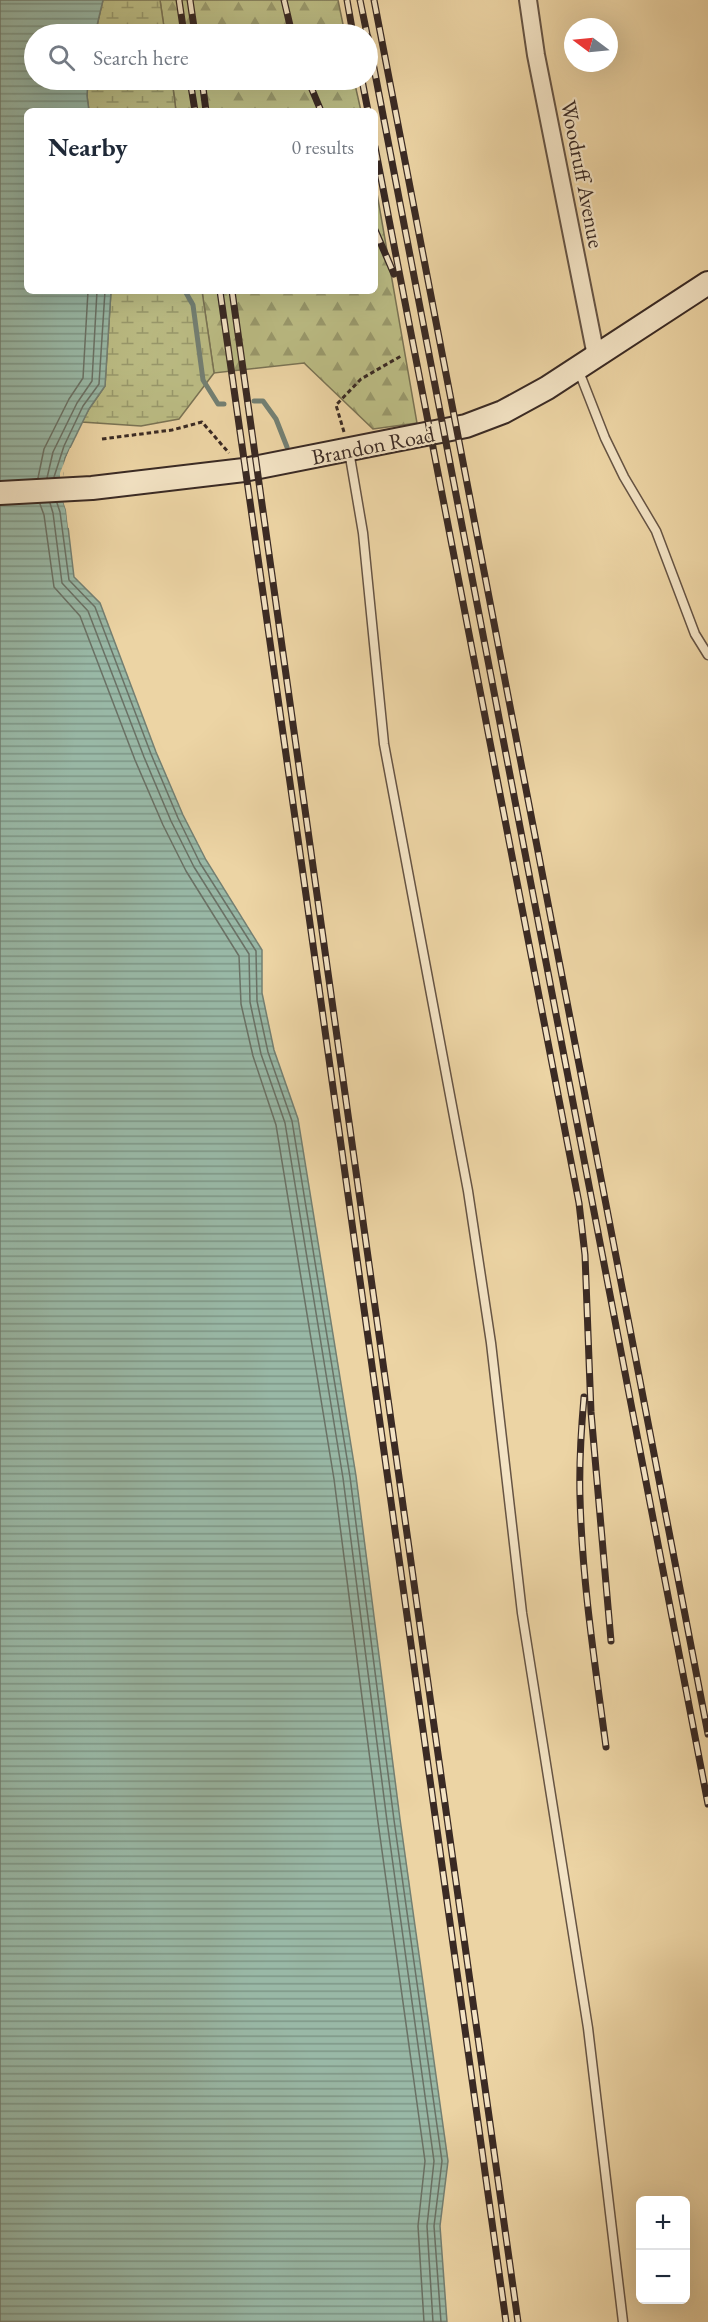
<!DOCTYPE html>
<meta charset="utf-8">
<style>
:root{--surface:#fff;--page:#f6f6f7;--text:#1f2937;--muted:#747a83;--line:#e0e1e3}
body{margin:0;font-family:"EB Garamond",serif;background:var(--page);color:var(--text)}
.controls{position:absolute;right:18px;bottom:18px;display:grid;overflow:hidden;border-radius:9px;box-shadow:0 6px 24px #0002}
.controls button{width:54px;height:54px;display:grid;place-items:center;padding:0;border:0;border-bottom:2px solid var(--line);background:var(--surface);color:var(--text);font:30px sans-serif}
.compass{position:absolute;left:564px;top:18px;width:54px;height:54px;border-radius:50%;background:var(--surface);box-shadow:0 6px 24px #0002;rotate:286deg}
.list{margin:0;padding:0;list-style:none}
h2{display:flex;justify-content:space-between;align-items:center;height:78px;margin:0;padding:0 24px;font-size:26px}
h2 small{font-size:20px;font-weight:400;color:var(--muted)}
.icon{flex:none;width:33px;height:33px;fill:none;stroke:currentColor;stroke-width:2;stroke-linecap:round;stroke-linejoin:round}
.map{position:relative;flex:none;width:708px;height:2322px;overflow:hidden}
.search{position:absolute;background:var(--surface);box-shadow:0 6px 24px #0002;left:24px;top:24px;width:354px;height:66px;display:flex;align-items:center;gap:15px;box-sizing:border-box;padding:0 21px;border-radius:33px;color:var(--muted);font-size:22px}
.panel{position:absolute;background:var(--surface);box-shadow:0 6px 24px #0002;left:24px;top:108px;width:354px;height:186px;border-radius:9px}
.map>svg:first-child{display:block}
.forest{fill:url(#forest-firs);stroke:#7a7354;stroke-width:1.5}
.wetland{fill:url(#wetland-marsh);stroke:#7a7354;stroke-width:1.5}
.water{fill:url(#water-rules);stroke:#737f72;stroke-width:1.5}
.pier{fill:#ecd4a4}
.lines{fill:none;stroke-linecap:round;stroke-linejoin:round}
.shore{stroke:#6a7165;stroke-width:1.5}
.stream{stroke:#737f72;stroke-width:5}
.lane-casing{stroke:#665444;stroke-width:11}
.street-casing{stroke:#665444;stroke-width:20}
.secondary-casing{stroke:#3a2a24;stroke-width:26}
.path{stroke:#3a2a24;stroke-width:3;stroke-dasharray:4.5 3;stroke-linecap:butt}
.lane{stroke:#f3e3c4;stroke-width:8}
.street{stroke:#f3e3c4;stroke-width:16}
.secondary{stroke:#f3e3c4;stroke-width:22}
.rail-casing{stroke:#3a2a24;stroke-width:7}
.rail{stroke:#f3e3c4;stroke-width:4.5;stroke-dasharray:14;stroke-linecap:butt}
.labels{text-anchor:middle;stroke-width:4.5;stroke-linejoin:round;paint-order:stroke}
.street-label{font-size:22px;fill:#3a2a24;stroke:#f3e3c4}
</style>
<div class="map">
<svg width="708" height="2322" viewBox="0 0 708 2322">
<defs>
<pattern id="forest-firs" width="22" height="20" patternUnits="userSpaceOnUse" patternTransform="scale(1.5)"><rect width="22" height="20" fill="#bbbc84"/><path d="M5 1l3.5 6h-7zM16 11l3.5 6h-7z" fill="#99996c"/></pattern>
<pattern id="wetland-marsh" width="20" height="14" patternUnits="userSpaceOnUse" patternTransform="scale(1.5)"><rect width="20" height="14" fill="#bbbc84"/><path d="M1 5h8M5 5V1M11 12h8M15 12V8" fill="none" stroke="#99996c"/></pattern>
<pattern id="water-rules" width="6" height="5" patternUnits="userSpaceOnUse" patternTransform="scale(1.5)"><rect width="6" height="5" fill="#99b8a6"/><path d="M0 2.5h6" fill="none" stroke="#7e9687"/></pattern>
</defs>
<rect width="100%" height="100%" fill="#ecd4a4"/>
<filter id="stains"><feTurbulence type="fractalNoise" baseFrequency=".00333" numOctaves="4"/><feColorMatrix values="0 0 0 0 .2 0 0 0 0 .09 0 0 0 0 .02 0 0 0 .5 -.17"/></filter>
<radialGradient id="worn" r=".72"><stop offset=".6" stop-color="#630" stop-opacity="0"/><stop offset="1" stop-color="#630" stop-opacity=".3"/></radialGradient>
<g class="forest">
<path d="M160,0H338L345,34H165Z"/>
<path d="M172,80H354L361,111H176Z"/>
<path d="M375,182L417,423L373,429L304,363L214,373L202,291H375Z"/>
</g>
<g class="wetland">
<path d="M103,0H160L165,34H95Z"/>
<path d="M88,80H172L176,111H89L87,96Z"/>
<path d="M111,291H202L214,373L179,419L141,426L82,422L89,409L105,386Z"/>
</g>
<path class="water" d="M0,0H103L95,34H34V80H88L87,96L89,111H27V291H111L105,386L89,409L65,458L60,492L66,510L74,577L100,603L156,752L183,815L206,860L262,950V993L274,1050L298,1119L356,1476L400,1819L448,2161L440,2226L447,2322H0Z"/>
<path class="pier" d="M70,448H73L63,474V491L69,509L71,527L68,528L66,510L60,492V473Z"/>
<g class="lines">
<g class="shore">
<path d="M54,477L64,446L83,406L99,384L105,291"/>
<path d="M38,478L44,449L69,399L83,378L88,291"/>
<path d="M47,478L53,452L77,403L92,381L97,291"/>
<path d="M50,503L53,513L62,583L88,611L144,757L171,821L194,867L249,954L250,1002L261,1054L285,1123L343,1478L387,1821L434,2161L427,2226L433,2322"/>
<path d="M57,503L60,512L69,580L95,607L151,754L178,818L200,863L256,951L257,1001L268,1052L292,1121L350,1477L394,1820L442,2161L434,2226L441,2322"/>
<path d="M40,504L44,515L54,587L80,616L135,760L163,825L186,871L239,956L241,1004L253,1056L276,1125L334,1479L378,1822L425,2161L418,2226L424,2322"/>
</g>
<g class="stream">
<path d="M185,291L193,305L203,380L218,404H224"/>
<path d="M254,401H263L276,419L287,447"/>
</g>
<defs>
<g id="lane">
<path d="M578,369L605,438L624,477L656,531L695,634L708,655"/>
<path d="M349,451L363,533L384,744L468,1191L491,1343L522,1613L588,2028L623,2322"/>
</g>
<path id="street" d="M528,0L536,55L596,356"/>
<path id="secondary" d="M0,493L92,488L244,470L466,426L503,412L547,388L708,283"/>
</defs>
<use href="#lane" class="lane-casing"/>
<use href="#street" class="street-casing"/>
<use href="#secondary" class="secondary-casing"/>
<g class="path">
<path d="M344,432L336,405L361,379L401,356"/>
<path d="M102,439L172,430L202,422L229,453"/>
</g>
<use href="#lane" class="lane"/>
<use href="#street" class="street"/>
<use href="#secondary" class="secondary"/>
<defs>
<g id="rail">
<path d="M179,0L184,34"/>
<path d="M190,0L195,34"/>
<path d="M284,0L292,34"/>
<path d="M347,0L353,34"/>
<path d="M360,0L367,34"/>
<path d="M374,0L708,1734"/>
<path d="M368,37L708,1804"/>
<path d="M190,80L195,111"/>
<path d="M202,80L206,111"/>
<path d="M308,80L321,111"/>
<path d="M362,80L368,111"/>
<path d="M375,147L579,1203L585,1255L591,1412L611,1641"/>
<path d="M375,230L394,274"/>
<path d="M220,291L306,895L506,2322"/>
<path d="M232,291L518,2322"/>
<path d="M584,1397C581,1431 579,1464 580,1497C582,1581 595,1664 606,1747"/>
</g>
</defs>
<use href="#rail" class="rail-casing"/>
<use href="#rail" class="rail"/>
</g>
<g class="labels">
<g class="street-label">
<text transform="translate(583 174) rotate(79)" y="8">Woodruff Avenue</text>
<text transform="translate(373 445) rotate(-11)" y="8">Brandon Road</text>
</g>
</g>
<rect width="100%" height="100%" filter="url(#stains)"/>
<rect width="100%" height="100%" fill="url(#worn)"/>
</svg>
<div class="controls">
<button>+</button>
<button>−</button>
</div>
<svg class="compass" viewBox="-18 -18 36 36"><path d="M0-13l5 13h-10z" fill="#e53935"/><path d="M0 13l5-13h-10z" fill="#747a83"/></svg>
<div class="search"><svg class="icon" aria-label="search" viewBox="0 0 24 24"><circle cx="10" cy="10" r="6"/><path d="M15 15l6 6"/></svg>Search here</div>
<section class="panel">
<h2>Nearby<small>0 results</small></h2>
<ul class="list">
</ul>
</section>
</div>
